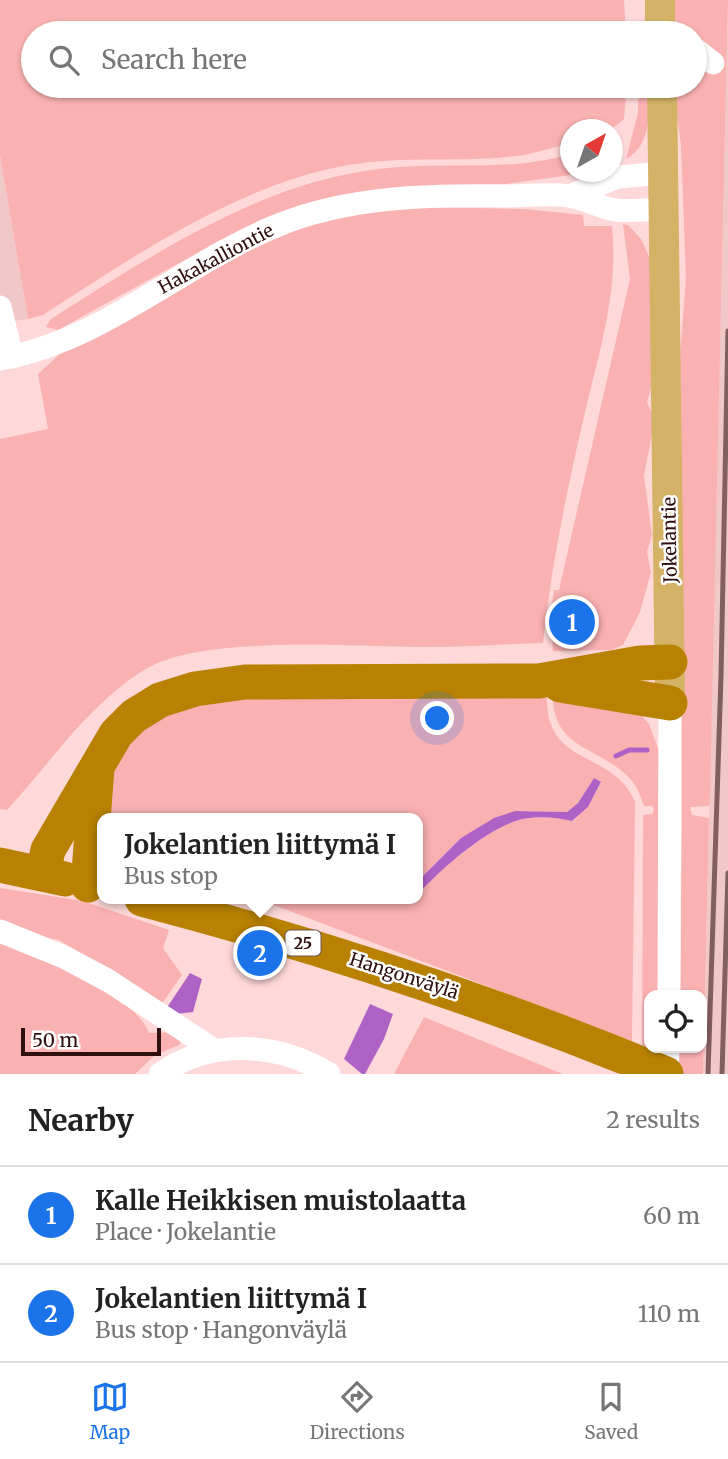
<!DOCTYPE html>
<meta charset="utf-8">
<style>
:root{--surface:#fff;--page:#f2f2f2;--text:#222;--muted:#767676;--line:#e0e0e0;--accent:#1a73e8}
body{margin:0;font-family:Merriweather,serif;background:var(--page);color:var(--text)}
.controls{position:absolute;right:21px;bottom:21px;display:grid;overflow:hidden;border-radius:14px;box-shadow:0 2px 5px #0004}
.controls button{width:63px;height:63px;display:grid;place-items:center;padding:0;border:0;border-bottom:2px solid var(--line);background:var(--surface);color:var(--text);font:35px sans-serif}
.compass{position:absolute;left:560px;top:119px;width:63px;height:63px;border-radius:50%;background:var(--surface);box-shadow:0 2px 5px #0004;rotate:40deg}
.scale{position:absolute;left:21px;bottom:18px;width:140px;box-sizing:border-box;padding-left:7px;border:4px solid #300f11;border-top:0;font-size:19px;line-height:24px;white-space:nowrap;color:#300f11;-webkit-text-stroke:5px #fff;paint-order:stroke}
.you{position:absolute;left:438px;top:719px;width:24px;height:24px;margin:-18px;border:5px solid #fff;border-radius:50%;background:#1a73e8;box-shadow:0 0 0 10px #1a73e833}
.badge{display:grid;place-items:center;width:46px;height:46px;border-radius:50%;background:var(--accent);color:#fff;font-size:23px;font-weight:700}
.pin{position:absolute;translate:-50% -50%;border:4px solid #fff;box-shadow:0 2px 7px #0006}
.popup{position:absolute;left:97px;top:813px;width:326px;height:91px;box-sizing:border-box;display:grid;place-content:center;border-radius:14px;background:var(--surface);filter:drop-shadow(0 2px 5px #0005);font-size:23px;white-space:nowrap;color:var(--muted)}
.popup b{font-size:26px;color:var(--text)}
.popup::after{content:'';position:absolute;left:50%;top:100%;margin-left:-14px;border:14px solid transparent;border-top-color:var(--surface)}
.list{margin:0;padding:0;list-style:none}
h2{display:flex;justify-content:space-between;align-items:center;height:91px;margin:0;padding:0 28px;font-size:30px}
h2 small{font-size:23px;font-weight:400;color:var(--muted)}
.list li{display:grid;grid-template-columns:46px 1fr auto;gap:21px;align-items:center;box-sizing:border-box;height:98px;padding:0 28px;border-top:2px solid var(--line)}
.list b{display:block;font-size:26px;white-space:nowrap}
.list p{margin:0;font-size:23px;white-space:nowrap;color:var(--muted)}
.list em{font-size:23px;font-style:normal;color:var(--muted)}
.icon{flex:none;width:38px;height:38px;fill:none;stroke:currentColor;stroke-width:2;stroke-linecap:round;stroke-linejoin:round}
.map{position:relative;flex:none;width:728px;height:1074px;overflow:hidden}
.search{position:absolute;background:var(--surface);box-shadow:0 2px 5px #0004;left:21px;right:21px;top:21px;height:77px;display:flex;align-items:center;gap:18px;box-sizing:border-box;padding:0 24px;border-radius:38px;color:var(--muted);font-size:26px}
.sheet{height:287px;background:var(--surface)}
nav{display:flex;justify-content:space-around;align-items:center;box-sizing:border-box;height:98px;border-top:2px solid var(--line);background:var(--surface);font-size:19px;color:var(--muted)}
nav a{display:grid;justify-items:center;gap:4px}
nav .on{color:var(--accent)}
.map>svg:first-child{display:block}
.built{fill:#f1c8c8}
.green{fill:#fab1b2}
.water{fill:#af62c5}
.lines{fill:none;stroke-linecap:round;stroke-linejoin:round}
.stream{stroke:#af62c5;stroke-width:5}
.minor{stroke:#fff;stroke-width:23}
.major{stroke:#d4b367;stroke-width:30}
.highway{stroke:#b88101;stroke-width:35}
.rail{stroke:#815e5f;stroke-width:5}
.labels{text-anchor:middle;stroke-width:5;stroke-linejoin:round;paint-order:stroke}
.shield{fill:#fff;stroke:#6e5758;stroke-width:2}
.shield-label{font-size:16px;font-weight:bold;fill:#300f11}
.street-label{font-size:18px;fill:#300f11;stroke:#fff}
</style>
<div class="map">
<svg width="728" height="1074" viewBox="0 0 728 1074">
<rect width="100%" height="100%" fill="#ffd9d9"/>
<g class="built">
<path d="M728,6V1074H710L703,1071Z"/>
<path d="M0,155L28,319L0,323Z"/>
</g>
<g class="green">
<path d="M0,0H624L626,33H33V86H627L624,119L612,129L570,130V143C555,147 539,152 524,155C462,164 399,154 338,167C234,188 131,258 43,315L28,319L0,155Z"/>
<path d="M671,0H728L710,794L709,806L690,807L692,815L709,818L703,1074H678L679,1048H702V995H680L682,813L678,381L686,279L681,145L673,86H695V33H672Z"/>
<path d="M638,86H650C649,111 652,145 626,159L638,113Z"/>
<path d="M570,154V172H592L506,184L380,189L304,205L201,251L58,330L46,327L51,319C151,256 259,183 379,169C443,161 508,173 570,154Z"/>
<path d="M432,207L524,209L583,215L584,226H612C619,293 598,356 583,421C566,494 551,568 543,643C506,644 469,647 432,647C360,648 203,633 144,670C88,705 51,762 7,810L0,809V439L48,429L38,374L62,352C139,310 233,247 315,224C354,213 392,209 432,207Z"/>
<path d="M623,224L628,225L641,239L651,261L653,380L647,403L655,418L644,476L652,535L647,552L651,572L640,612L623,645L611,650L553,651L550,619L554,590H559L630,279Z"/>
<path d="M311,695L547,698C546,768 613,749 635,802L632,1041L258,899H404L412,903L418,899V893C444,868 493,822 529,818C543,816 559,818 573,821L588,807L601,783L594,778L578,803L567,812L515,811L494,819L461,838L418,881V818H108C110,803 109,785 114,770C140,692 245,699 311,695Z"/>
<path d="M553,699L641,715L649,724L660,754V995H649V1048H660L659,1053L642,1045L643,815L652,814L654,810L652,806H644C641,797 638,788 632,781C605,748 554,751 553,699Z"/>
<path d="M0,888L83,901L169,930L163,948L182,975L161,1005L59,940L0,930Z"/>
<path d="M0,942C43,956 131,990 149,1033L177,1032L182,1037L179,1045L155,1055L135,1074H0Z"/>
<path d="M424,1017L563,1074H394Z"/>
</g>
<g class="water">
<path d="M594,778L601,782L588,807L572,821C559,818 543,816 529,818C493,822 442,868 418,894V881L461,838L494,818L515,811L567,812L578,803Z"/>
<path d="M190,973L202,979L193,1012L175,1014L166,1009Z"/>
<path d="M370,1004L393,1014L384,1039L365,1074H362L344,1059Z"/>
</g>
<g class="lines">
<path class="stream" d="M616,756L629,750H647"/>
<g class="minor">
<path d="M695,49L713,63"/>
<path d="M569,196L618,177L663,173"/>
<path d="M0,307L12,357"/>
<path d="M0,359C101,342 183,264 276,226C348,196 429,195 506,196C526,196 550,193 570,196C584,199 597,205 610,209C627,213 647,209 663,209"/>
<path d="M0,931L64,957L109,981L214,1050"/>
<path d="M669,995L670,703"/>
<path d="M160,1074C211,1038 278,1042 329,1074"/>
<path d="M667,1074L668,1048"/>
</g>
<g class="major">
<path d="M660,0V33"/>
<path d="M662,86L670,703"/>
</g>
<g class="highway">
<path d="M560,685L670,703"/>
<path d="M0,865L65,879"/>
<path d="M43,873L48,850L116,734L134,716L160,700L195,689L245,682L539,681L640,663L670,662"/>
<path d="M88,885L97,768"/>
<path d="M142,899C321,946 495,1003 666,1074"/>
</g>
<g class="rail">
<path d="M708,1074L721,676L728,331"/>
<path d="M722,1074L728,873"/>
</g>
</g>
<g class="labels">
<rect class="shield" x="285.5" y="930.5" width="35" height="25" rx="5"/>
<g class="shield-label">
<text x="303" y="949">25</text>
</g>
<g class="street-label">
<text transform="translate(216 259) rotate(-28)" y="6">Hakakalliontie</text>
<text transform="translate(670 540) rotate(-91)" y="6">Jokelantie</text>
<text transform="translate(404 976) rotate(18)" y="6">Hangonväylä</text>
</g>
</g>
</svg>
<div class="controls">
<button><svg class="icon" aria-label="locate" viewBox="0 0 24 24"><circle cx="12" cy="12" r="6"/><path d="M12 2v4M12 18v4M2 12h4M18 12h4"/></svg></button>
</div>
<svg class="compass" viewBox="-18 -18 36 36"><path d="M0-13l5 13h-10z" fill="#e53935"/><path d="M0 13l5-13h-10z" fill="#767676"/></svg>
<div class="scale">50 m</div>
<div class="you"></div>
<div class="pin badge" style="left:572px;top:622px">1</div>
<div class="pin badge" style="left:260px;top:953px">2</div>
<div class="popup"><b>Jokelantien liittymä I</b>Bus stop</div>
<div class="search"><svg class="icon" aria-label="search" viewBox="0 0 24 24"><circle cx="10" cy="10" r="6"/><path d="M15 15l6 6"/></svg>Search here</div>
</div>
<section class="sheet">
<h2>Nearby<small>2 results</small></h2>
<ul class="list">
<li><span class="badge">1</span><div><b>Kalle Heikkisen muistolaatta</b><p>Place · Jokelantie</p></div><em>60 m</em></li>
<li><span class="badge">2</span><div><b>Jokelantien liittymä I</b><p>Bus stop · Hangonväylä</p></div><em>110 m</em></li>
</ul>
</section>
<nav>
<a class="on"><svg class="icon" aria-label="map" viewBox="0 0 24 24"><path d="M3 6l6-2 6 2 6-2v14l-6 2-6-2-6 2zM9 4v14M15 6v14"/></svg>Map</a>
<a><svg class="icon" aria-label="directions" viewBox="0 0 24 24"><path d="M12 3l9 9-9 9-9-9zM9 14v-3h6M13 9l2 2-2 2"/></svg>Directions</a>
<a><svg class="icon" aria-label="saved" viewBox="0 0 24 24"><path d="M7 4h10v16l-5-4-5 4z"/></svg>Saved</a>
</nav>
